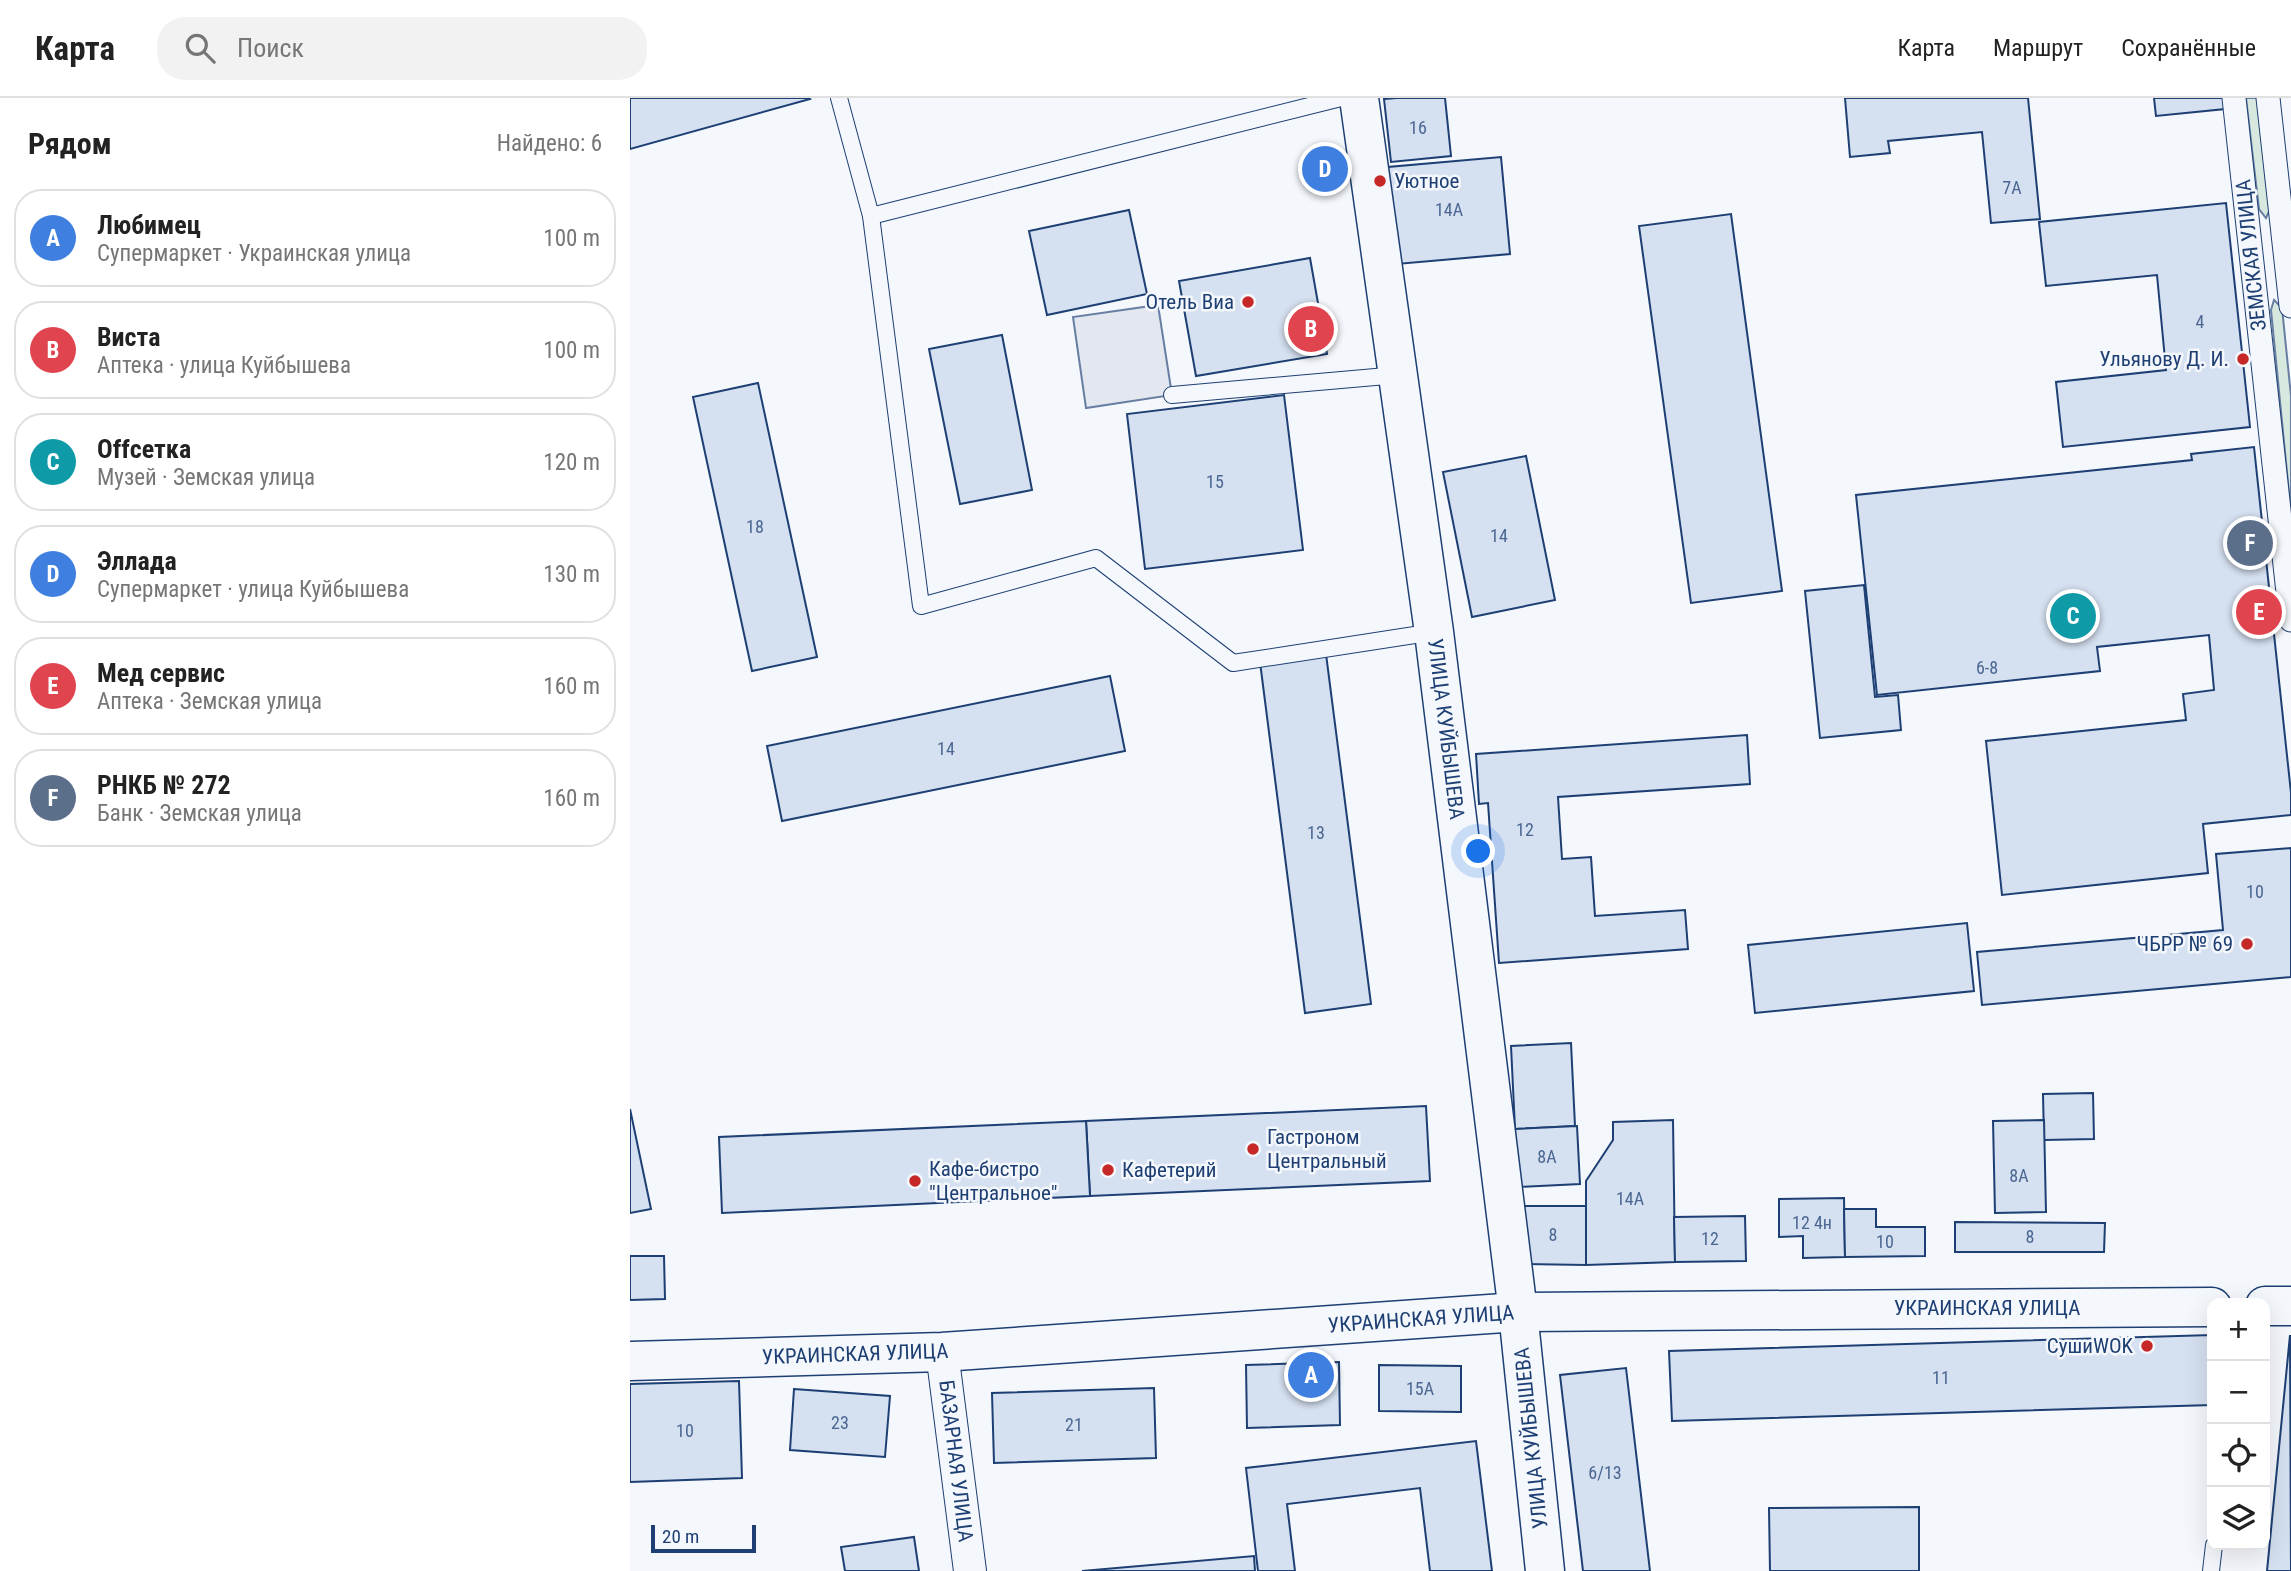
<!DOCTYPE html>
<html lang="ru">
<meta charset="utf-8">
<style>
:root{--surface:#fff;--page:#f2f2f2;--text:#222;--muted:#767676;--line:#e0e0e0;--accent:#c62828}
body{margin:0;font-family:"Roboto Condensed",sans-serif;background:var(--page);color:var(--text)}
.controls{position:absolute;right:21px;bottom:21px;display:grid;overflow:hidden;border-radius:14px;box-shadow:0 7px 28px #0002}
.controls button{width:63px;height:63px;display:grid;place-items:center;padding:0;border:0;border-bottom:2px solid var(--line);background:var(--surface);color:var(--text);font:35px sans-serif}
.scale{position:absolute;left:21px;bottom:18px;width:105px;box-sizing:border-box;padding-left:7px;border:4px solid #1d3f73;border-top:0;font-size:19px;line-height:24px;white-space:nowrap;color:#1d3f73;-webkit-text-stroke:5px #f4f7fb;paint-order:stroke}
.you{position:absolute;left:849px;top:754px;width:24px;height:24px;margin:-18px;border:5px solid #fff;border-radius:50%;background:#1a73e8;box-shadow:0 0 0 10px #1a73e833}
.badge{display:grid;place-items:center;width:46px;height:46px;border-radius:50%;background:var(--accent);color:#fff;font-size:23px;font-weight:700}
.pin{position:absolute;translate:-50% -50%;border:4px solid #fff;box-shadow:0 2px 7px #0006}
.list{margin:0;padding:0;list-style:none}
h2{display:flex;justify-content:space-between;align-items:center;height:91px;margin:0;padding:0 28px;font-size:30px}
h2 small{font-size:23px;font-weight:400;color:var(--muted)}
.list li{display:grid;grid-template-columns:46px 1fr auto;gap:21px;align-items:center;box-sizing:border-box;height:98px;margin:0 14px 14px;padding:0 14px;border:2px solid var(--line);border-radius:28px}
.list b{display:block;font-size:26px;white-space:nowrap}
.list p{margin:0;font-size:23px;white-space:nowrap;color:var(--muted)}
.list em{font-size:23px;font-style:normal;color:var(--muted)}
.icon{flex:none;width:38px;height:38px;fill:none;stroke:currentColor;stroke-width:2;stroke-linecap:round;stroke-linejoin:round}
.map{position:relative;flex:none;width:1661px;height:1473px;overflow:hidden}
header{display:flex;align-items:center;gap:42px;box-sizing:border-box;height:98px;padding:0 35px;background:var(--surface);border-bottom:2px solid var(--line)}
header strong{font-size:33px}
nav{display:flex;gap:38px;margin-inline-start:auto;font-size:24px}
.search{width:490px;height:63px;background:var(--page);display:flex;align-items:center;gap:18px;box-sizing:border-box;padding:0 24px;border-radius:28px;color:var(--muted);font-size:26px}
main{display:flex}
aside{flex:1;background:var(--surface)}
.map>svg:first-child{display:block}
.green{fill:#d7e8df;stroke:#687fa3;stroke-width:2}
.parking{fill:#e3e8f0;stroke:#687fa3;stroke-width:2}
.building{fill:#d5e0f0;stroke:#1d3f73;stroke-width:2}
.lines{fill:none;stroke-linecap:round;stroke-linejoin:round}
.service-casing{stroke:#1d3f73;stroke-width:18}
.pedestrian-casing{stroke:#1d3f73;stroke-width:25}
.minor-casing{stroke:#1d3f73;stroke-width:34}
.secondary-casing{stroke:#1d3f73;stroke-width:41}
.service{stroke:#f4f7fb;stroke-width:16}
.pedestrian{stroke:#f4f7fb;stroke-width:23}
.minor{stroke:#f4f7fb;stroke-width:32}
.secondary{stroke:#f4f7fb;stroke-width:38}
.poi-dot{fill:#c62828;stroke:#f4f7fb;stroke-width:2.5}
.labels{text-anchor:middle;stroke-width:5;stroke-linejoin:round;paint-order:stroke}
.number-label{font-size:18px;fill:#4b6792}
.poi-label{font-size:21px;fill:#1d3f73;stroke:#f4f7fb;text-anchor:start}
.street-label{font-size:21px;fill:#1d3f73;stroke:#f4f7fb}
</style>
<header>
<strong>Карта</strong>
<div class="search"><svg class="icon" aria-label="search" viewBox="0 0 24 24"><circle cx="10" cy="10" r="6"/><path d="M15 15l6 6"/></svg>Поиск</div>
<nav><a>Карта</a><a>Маршрут</a><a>Сохранённые</a></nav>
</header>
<main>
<aside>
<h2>Рядом<small>Найдено: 6</small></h2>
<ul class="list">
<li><span class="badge" style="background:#3f7fe0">A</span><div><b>Любимец</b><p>Супермаркет · Украинская улица</p></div><em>100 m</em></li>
<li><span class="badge" style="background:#e0444e">B</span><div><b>Виста</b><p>Аптека · улица Куйбышева</p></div><em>100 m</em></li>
<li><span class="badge" style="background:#0f9aa8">C</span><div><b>Offсетка</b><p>Музей · Земская улица</p></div><em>120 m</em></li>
<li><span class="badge" style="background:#3f7fe0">D</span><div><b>Эллада</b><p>Супермаркет · улица Куйбышева</p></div><em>130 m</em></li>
<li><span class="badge" style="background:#e0444e">E</span><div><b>Мед сервис</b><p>Аптека · Земская улица</p></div><em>160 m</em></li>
<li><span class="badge" style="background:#5c6f8a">F</span><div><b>РНКБ № 272</b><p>Банк · Земская улица</p></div><em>160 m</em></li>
</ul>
</aside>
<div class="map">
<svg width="1661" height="1473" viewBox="0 0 1661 1473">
<rect width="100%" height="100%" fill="#f4f7fb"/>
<g class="green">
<path d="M1616,0H1628L1641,109L1636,120L1629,111Z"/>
<path d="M1644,202L1652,210L1661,298V415L1641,212Z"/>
</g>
<path class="parking" d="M528,207L542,297L456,310L443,219Z"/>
<g class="building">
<path d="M0,0H179L180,1L0,51Z"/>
<path d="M767,0H815L821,58L761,64L754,1Z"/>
<path d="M1215,0H1398L1410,121L1361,125L1352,34L1258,43L1260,55L1220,59Z"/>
<path d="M1524,0H1594L1595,11L1526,18Z"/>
<path d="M871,59L880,156L767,166L758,69Z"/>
<path d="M1596,105L1620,329L1433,349L1426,284L1536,272L1527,177L1416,188L1409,124Z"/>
<path d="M499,112L517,196L417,217L399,133Z"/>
<path d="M1101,116L1152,493L1061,505L1009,128Z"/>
<path d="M680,160L697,256L566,278L549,183Z"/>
<path d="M372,237L402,392L330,406L299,251Z"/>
<path d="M128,285L187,559L122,573L63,299Z"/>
<path d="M654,297L673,452L515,471L497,316Z"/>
<path d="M1624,349L1661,695V717L1573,726L1578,775L1372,797L1356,643L1556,622L1553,596L1584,592L1579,537L1467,549L1470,573L1247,597L1226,397L1562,362L1561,356Z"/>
<path d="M896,358L925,502L842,519L813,374Z"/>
<path d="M1234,487L1245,599L1268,597L1271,632L1190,640L1175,493Z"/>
<path d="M696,556L741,906L675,915L630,564Z"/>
<path d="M480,578L495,653L152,723L137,648Z"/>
<path d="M1117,637L1120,686L928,699L932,761L961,759L965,818L1055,812L1058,851L869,865L858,705L849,706L846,656Z"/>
<path d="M1661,750V879L1352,907L1347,854L1593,832L1586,756Z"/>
<path d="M1337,825L1344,893L1125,915L1118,847Z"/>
<path d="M941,945L945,1028L885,1031L881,948Z"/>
<path d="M1463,995L1464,1041L1414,1042L1413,996Z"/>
<path d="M796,1008L800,1083L460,1098L456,1023Z"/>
<path d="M0,1011L21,1111L0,1115Z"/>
<path d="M1043,1022L1045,1164L956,1167V1083L983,1042V1024Z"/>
<path d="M1414,1022L1416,1114L1365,1115L1363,1023Z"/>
<path d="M456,1023L460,1098L92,1115L89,1039Z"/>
<path d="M947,1028L950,1086L887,1089L885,1031Z"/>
<path d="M1214,1100L1215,1159L1173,1160V1138L1149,1139V1101Z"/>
<path d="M891,1108H956V1167L891,1166Z"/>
<path d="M1214,1111H1246V1129H1295V1158L1215,1159Z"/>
<path d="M1115,1118L1116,1163L1045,1164L1044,1119Z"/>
<path d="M1325,1124L1475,1125L1474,1154H1325Z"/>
<path d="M0,1158H34L35,1201L0,1202Z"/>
<path d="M1582,1237V1307L1042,1323L1039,1253Z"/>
<path d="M1660,1237L1661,1473H1637Z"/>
<path d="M709,1264L710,1327L617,1330L616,1267Z"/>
<path d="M749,1267L831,1268V1314L749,1313Z"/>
<path d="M996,1270L1020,1473H953L930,1277Z"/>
<path d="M109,1283L112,1380L0,1384V1286Z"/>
<path d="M524,1290L526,1360L364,1365L362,1295Z"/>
<path d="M164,1291L260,1298L255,1359L160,1352Z"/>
<path d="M846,1343L862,1473H800L790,1390L657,1406L665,1473H628L616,1370Z"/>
<path d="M1289,1409V1473H1140L1139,1410Z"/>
<path d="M284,1439L289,1473H215L211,1449Z"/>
<path d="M624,1458L625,1473H452Z"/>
</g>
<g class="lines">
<defs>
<g id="service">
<path d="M209,0L241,118L711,0"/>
<path d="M241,118L291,508L466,460L603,565L804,534"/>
<path d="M542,297L768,277"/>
<path d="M1581,1473L1584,1447"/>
</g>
<g id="pedestrian">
<path d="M1604,0L1661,522"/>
<path d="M1638,0L1661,208"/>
</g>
<path id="minor" d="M312,1254L340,1473"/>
<g id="secondary">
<path d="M729,0L804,534L888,1214L915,1473"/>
<path d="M1635,1208H1661"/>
<path d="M0,1263L312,1254L888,1214L1582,1209"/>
</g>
</defs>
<use href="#service" class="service-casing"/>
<use href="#pedestrian" class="pedestrian-casing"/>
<use href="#minor" class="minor-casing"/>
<use href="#secondary" class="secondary-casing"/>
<use href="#service" class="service"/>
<use href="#pedestrian" class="pedestrian"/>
<use href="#minor" class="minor"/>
<use href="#secondary" class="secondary"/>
</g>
<g class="poi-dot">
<circle cx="750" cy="83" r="7"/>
<circle cx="618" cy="204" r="7"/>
<circle cx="1613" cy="261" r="7"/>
<circle cx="1617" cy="846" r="7"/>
<circle cx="623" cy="1051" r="7"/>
<circle cx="478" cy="1072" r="7"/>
<circle cx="285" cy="1083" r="7"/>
<circle cx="1517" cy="1248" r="7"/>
</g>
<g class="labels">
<g class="number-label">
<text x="788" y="36">16</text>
<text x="1382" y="96">7А</text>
<text x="819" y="118">14А</text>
<text x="1570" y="230">4</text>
<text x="585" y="390">15</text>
<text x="125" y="435">18</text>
<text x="869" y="444">14</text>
<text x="1357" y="576">6-8</text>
<text x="316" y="657">14</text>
<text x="895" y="738">12</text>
<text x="686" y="741">13</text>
<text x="1625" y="800">10</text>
<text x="917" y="1065">8А</text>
<text x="1389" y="1084">8А</text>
<text x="1000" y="1107">14А</text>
<text x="1182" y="1131">12 4н</text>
<text x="923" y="1143">8</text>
<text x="1400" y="1145">8</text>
<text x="1080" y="1147">12</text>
<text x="1255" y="1150">10</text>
<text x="1311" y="1286">11</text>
<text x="790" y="1297">15А</text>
<text x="210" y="1331">23</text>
<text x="444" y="1333">21</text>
<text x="55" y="1339">10</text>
<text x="975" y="1381">6/13</text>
</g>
<g class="poi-label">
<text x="764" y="90">Уютное</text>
<text x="604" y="211" text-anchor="end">Отель Виа</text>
<text x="1599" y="268" text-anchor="end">Ульянову Д. И.</text>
<text x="1603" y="853" text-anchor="end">ЧБРР № 69</text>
<text x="637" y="1046">Гастроном<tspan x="637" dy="24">Центральный</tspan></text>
<text x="299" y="1078">Кафе‐бистро<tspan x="299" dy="24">"Центральное"</tspan></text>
<text x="492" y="1079">Кафетерий</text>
<text x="1503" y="1255" text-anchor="end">СушиWOK</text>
</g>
<g class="street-label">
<text transform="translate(1621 157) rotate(-96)" y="7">ЗЕМСКАЯ УЛИЦА</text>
<text transform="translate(816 631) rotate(83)" y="7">УЛИЦА КУЙБЫШЕВА</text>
<text x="1357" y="1217">УКРАИНСКАЯ УЛИЦА</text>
<text transform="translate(791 1221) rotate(-4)" y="7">УКРАИНСКАЯ УЛИЦА</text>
<text transform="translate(225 1256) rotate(-2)" y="7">УКРАИНСКАЯ УЛИЦА</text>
<text transform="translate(901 1340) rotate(-96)" y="7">УЛИЦА КУЙБЫШЕВА</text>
<text transform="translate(326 1363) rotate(83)" y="7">БАЗАРНАЯ УЛИЦА</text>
</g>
</g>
</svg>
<div class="controls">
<button>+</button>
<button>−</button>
<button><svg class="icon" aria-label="locate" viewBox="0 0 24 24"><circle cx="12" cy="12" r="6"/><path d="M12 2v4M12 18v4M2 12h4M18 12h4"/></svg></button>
<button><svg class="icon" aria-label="layers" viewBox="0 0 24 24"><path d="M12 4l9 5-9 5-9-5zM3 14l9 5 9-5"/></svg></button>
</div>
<div class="scale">20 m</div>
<div class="you"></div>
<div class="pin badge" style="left:681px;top:1277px;background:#3f7fe0">A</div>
<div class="pin badge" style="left:681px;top:231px;background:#e0444e">B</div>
<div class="pin badge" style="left:1443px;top:518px;background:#0f9aa8">C</div>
<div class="pin badge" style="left:695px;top:71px;background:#3f7fe0">D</div>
<div class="pin badge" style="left:1629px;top:514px;background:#e0444e">E</div>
<div class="pin badge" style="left:1620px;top:445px;background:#5c6f8a">F</div>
</div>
</main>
